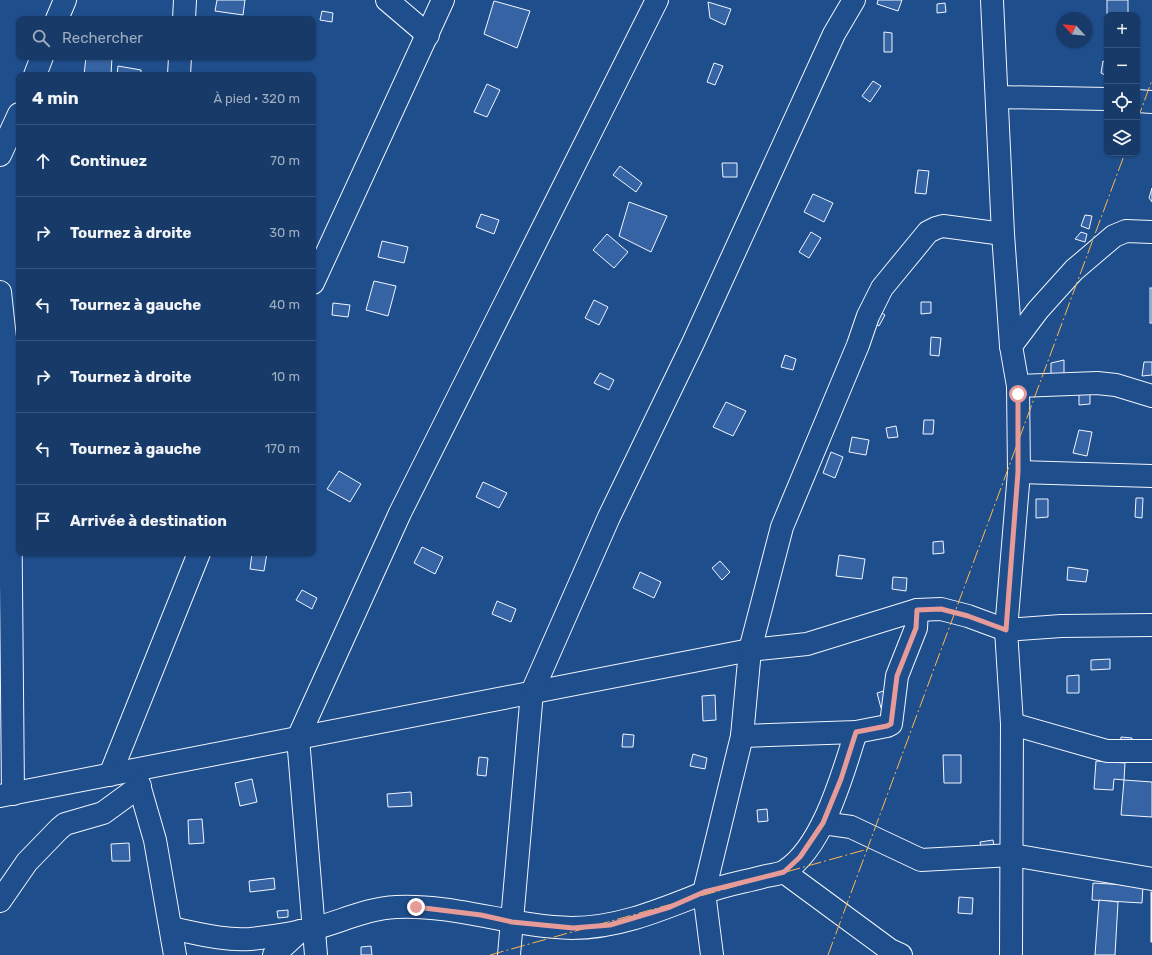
<!DOCTYPE html>
<html lang="fr">
<head>
<meta charset="utf-8">
<style>
	:root { --surface:#173a69; --page:#20416f; --text:#f1f3f6; --muted:#9eadc0; --line:#36547d }
	body { margin:0; font-family:Rubik,sans-serif; background:var(--page); color:var(--text) }
	.controls { position:absolute; right:12px; top:12px; display:grid; overflow:hidden; border-radius:8px; box-shadow:0 1px 3px #0004 }
	.controls button { width:36px; height:36px; display:grid; place-items:center; padding:0; border:0; border-bottom:1px solid var(--line); background:var(--surface); color:var(--text); font:20px sans-serif }
	.compass { position:absolute; left:1056px; top:12px; width:36px; height:36px; border-radius:50%; background:var(--surface); box-shadow:0 1px 3px #0004; rotate:296deg }
	.stop { position:absolute; width:12px; height:12px; margin:-9px; border:3px solid #e69b98; border-radius:50%; background:#fff }
	.stop.end { background:#e69b98; border-color:#fff; box-shadow:0 1px 4px #0008 }
	.list { margin:0; padding:0; list-style:none }
	h2 { display:flex; justify-content:space-between; align-items:center; height:52px; margin:0; padding:0 16px; font-size:17px }
	h2 small { font-size:13px; font-weight:400; color:var(--muted) }
	.list li { display:grid; grid-template-columns:26px 1fr auto; gap:12px; align-items:center; box-sizing:border-box; height:72px; padding:0 16px; border-top:1px solid var(--line) }
	.list b { display:block; font-size:15px; white-space:nowrap }
	.list em { font-size:13px; font-style:normal; color:var(--muted) }
	.icon { flex:none; width:22px; height:22px; fill:none; stroke:currentColor; stroke-width:2; stroke-linecap:round; stroke-linejoin:round }
	.map { position:relative; flex:none; width:1152px; height:955px; overflow:hidden }
	.search { position:absolute; background:var(--surface); box-shadow:0 1px 3px #0004; left:16px; top:16px; width:300px; height:44px; display:flex; align-items:center; gap:10px; box-sizing:border-box; padding:0 14px; border-radius:8px; color:var(--muted); font-size:15px }
	.panel { position:absolute; background:var(--surface); box-shadow:0 1px 3px #0004; left:16px; top:72px; width:300px; height:484px; border-radius:8px }
	.map>svg:first-child { display:block }
	.building { fill:#3563a3; stroke:#f2f6ff }
	.lines { fill:none; stroke-linecap:round; stroke-linejoin:round }
	.minor-casing { stroke:#f2f6ff; stroke-width:24 }
	.minor { stroke:#1f4e8c; stroke-width:22 }
	.power { stroke:#ffb74d; stroke-width:1; stroke-dasharray:14 3 2 3; stroke-linecap:butt }
	.route { stroke:#e69b98; stroke-width:5 }
</style>
</head>
<body>
<div class="map">
<svg width="1152" height="955" viewBox="0 0 1152 955">
	<rect width="100%" height="100%" fill="#1f4e8c"/>
	<g class="building">
		<polygon points="217,0 245,0 243,15 215,11"/>
		<polygon points="878,0 902,0 898,11 877,4"/>
		<polygon points="1107,0 1128,0 1128,15 1107,15 1107,21"/>
		<polygon points="494,1 530,11 517,48 484,34"/>
		<polygon points="708,2 731,9 725,25 710,18"/>
		<polygon points="945,3 946,12 937,13 937,4"/>
		<polygon points="322,11 333,13 332,22 320,20"/>
		<polygon points="884,32 892,33 892,52 884,52"/>
		<polygon points="86,57 112,57 111,75 84,75"/>
		<polygon points="1103,61 1107,63 1107,76 1101,73"/>
		<polygon points="714,63 723,66 715,85 707,82"/>
		<polygon points="118,66 141,70 141,75 117,75"/>
		<polygon points="873,81 881,86 870,102 862,96"/>
		<polygon points="487,84 500,90 487,117 474,112"/>
		<polygon points="722,163 737,163 737,177 723,177"/>
		<polygon points="620,166 642,183 636,192 613,175"/>
		<polygon points="918,170 929,171 926,194 915,193"/>
		<polygon points="1152,188 1152,202 1149,198"/>
		<polygon points="813,194 833,203 824,222 804,212"/>
		<polygon points="629,202 667,216 651,252 619,236"/>
		<polygon points="481,214 499,220 494,234 476,227"/>
		<polygon points="1085,215 1092,216 1089,229 1081,226"/>
		<polygon points="811,232 821,238 809,258 799,252"/>
		<polygon points="1081,232 1087,234 1085,242 1075,239"/>
		<polygon points="607,234 628,252 614,268 593,250"/>
		<polygon points="382,241 408,247 404,263 378,257"/>
		<polygon points="374,281 396,286 388,316 366,310"/>
		<rect x="1150" y="288" width="2" height="35"/>
		<polygon points="594,300 608,307 599,325 585,318"/>
		<polygon points="921,302 931,302 931,313 921,314"/>
		<polygon points="333,303 350,305 348,317 332,315"/>
		<polygon points="875,309 885,315 879,326 869,321"/>
		<polygon points="931,337 941,338 939,356 930,355"/>
		<polygon points="785,355 796,359 793,370 781,367"/>
		<polygon points="1064,360 1064,376 1051,375 1051,363"/>
		<polygon points="1144,362 1152,362 1152,375 1142,376"/>
		<polygon points="600,373 614,380 609,390 594,383"/>
		<polygon points="1079,387 1090,388 1090,404 1079,405"/>
		<polygon points="726,402 746,411 733,436 713,427"/>
		<polygon points="924,420 934,420 933,434 923,434"/>
		<polygon points="896,426 898,437 888,438 886,428"/>
		<polygon points="1079,430 1092,432 1087,456 1073,453"/>
		<polygon points="852,437 869,440 866,455 849,452"/>
		<polygon points="831,452 843,457 835,478 823,473"/>
		<polygon points="339,471 361,484 350,502 327,489"/>
		<polygon points="483,482 507,493 499,508 476,497"/>
		<polygon points="1136,498 1143,498 1142,518 1135,517"/>
		<polygon points="1036,499 1048,499 1048,517 1036,518"/>
		<polygon points="943,541 944,553 933,554 933,542"/>
		<polygon points="422,547 443,557 435,574 414,563"/>
		<polygon points="252,553 267,553 264,571 250,569"/>
		<polygon points="839,555 865,559 862,579 836,576"/>
		<polygon points="720,561 730,572 722,580 712,568"/>
		<polygon points="1068,567 1088,570 1086,582 1067,580"/>
		<polygon points="640,572 661,582 654,598 633,588"/>
		<polygon points="893,577 907,578 906,591 892,589"/>
		<polygon points="302,590 317,598 312,609 296,600"/>
		<polygon points="497,601 516,609 511,622 492,614"/>
		<polygon points="1110,659 1110,669 1091,670 1091,660"/>
		<polygon points="1079,675 1079,693 1067,693 1067,676"/>
		<polygon points="887,690 891,705 881,708 877,693"/>
		<polygon points="715,695 716,720 703,721 702,696"/>
		<polygon points="623,734 634,735 633,747 622,747"/>
		<polygon points="1121,737 1132,738 1131,747 1120,747"/>
		<polygon points="693,754 707,758 705,769 690,766"/>
		<polygon points="943,755 961,755 961,783 944,783"/>
		<polygon points="479,757 488,758 486,776 477,775"/>
		<polygon points="1096,761 1125,763 1124,780 1114,779 1113,790 1094,789"/>
		<polygon points="252,779 257,802 240,806 235,783"/>
		<polygon points="1124,780 1152,782 1152,817 1121,815"/>
		<polygon points="411,792 412,806 388,807 387,794"/>
		<polygon points="767,809 768,821 758,822 757,810"/>
		<polygon points="202,819 204,843 189,844 188,820"/>
		<polygon points="993,840 995,852 982,853 980,842"/>
		<polygon points="129,843 130,861 112,861 111,844"/>
		<polygon points="274,878 275,889 250,892 249,881"/>
		<polygon points="1093,883 1143,886 1142,903 1092,900"/>
		<rect x="1151" y="892" width="1" height="50"/>
		<polygon points="959,897 973,898 972,914 958,913"/>
		<polygon points="1099,900 1118,902 1115,955 1095,955"/>
		<polygon points="288,910 288,917 278,918 277,911"/>
		<polygon points="371,946 372,955 361,955 361,947"/>
	</g>
	<g class="lines">
		<g class="minor-casing">
			<g id="minor">
				<polyline points="387,0 428,35"/>
				<polyline points="992,0 1003,234 1011,346 1018,386 1019,472 1006,630 1012,724 1011,955"/>
				<polyline points="57,19 65,0"/>
				<polyline points="184,19 185,0"/>
				<polyline points="35,75 42,57"/>
				<polyline points="179,75 180,57"/>
				<polyline points="997,97 1107,99"/>
				<polyline points="1137,101 1152,102"/>
				<polyline points="0,155 19,114"/>
				<polyline points="313,283 443,0"/>
				<polyline points="0,292 9,375 13,794"/>
				<polyline points="1011,346 1038,310 1074,270 1114,236 1126,231 1152,232"/>
				<polyline points="1018,386 1097,383 1116,385 1152,396"/>
				<polyline points="1019,472 1152,476"/>
				<polyline points="1012,724 1107,751 1152,751"/>
				<polyline points="742,736 856,732 887,726 891,724 897,676 916,628 917,610"/>
				<polyline points="135,771 155,840 175,955"/>
				<polyline points="110,775 199,553"/>
				<polyline points="0,796 750,650 807,644 917,610 941,609 968,616 1006,630 1061,626 1152,625"/>
				<polyline points="823,823 851,827 921,860 1012,855 1152,879"/>
				<polyline points="784,872 890,950 901,955"/>
				<polyline points="0,901 27,862 59,829 65,824 103,813 140,786"/>
				<path d="M171,928C196,933 224,941 250,939C270,937 296,933 316,928C342,921 369,908 396,907C456,904 513,927 572,928C618,928 660,910 701,894C722,885 745,882 766,876C772,875 780,874 785,871C823,847 843,773 856,732"/>
				<polyline points="274,955 300,931"/>
				<polyline points="316,955 298,738 400,513 657,0"/>
				<polyline points="509,955 532,692 609,517 693,343 834,34 854,0"/>
				<polyline points="712,955 704,892 742,736 750,650 782,527 858,345 868,316 882,288 928,232 936,228 943,226 1003,234"/>
			</g>
		</g>
		<use href="#minor" class="minor"/>
		<g class="power">
			<polyline points="1137,121 1152,80"/>
			<polyline points="490,955 868,849"/>
			<polyline points="828,955 1125,153"/>
		</g>
	</g>
	<g class="lines">
		<polyline class="route" points="416,907 481,915 512,922 573,928 610,925 670,907 704,892 784,872 800,857 823,823 841,779 856,732 887,726 891,724 897,676 916,628 917,610 941,609 968,616 1006,630 1018,472 1018,394"/>
	</g>
</svg>
<div class="controls">
<button>+</button>
<button>−</button>
<button><svg class="icon" aria-label="locate" viewBox="0 0 24 24"><circle cx="12" cy="12" r="6"/><path d="M12 2v4M12 18v4M2 12h4M18 12h4"/></svg></button>
<button><svg class="icon" aria-label="layers" viewBox="0 0 24 24"><path d="M12 4l9 5-9 5-9-5zM3 14l9 5 9-5"/></svg></button>
</div>
<svg class="compass" viewBox="-18 -18 36 36"><path d="M0-13l5 13h-10z" fill="#e53935"/><path d="M0 13l5-13h-10z" fill="#9eadc0"/></svg>
<div class="stop" style="left:1018px;top:394px"></div>
<div class="stop end" style="left:416px;top:907px"></div>
<div class="search"><svg class="icon" aria-label="search" viewBox="0 0 24 24"><circle cx="10" cy="10" r="6"/><path d="M15 15l6 6"/></svg>Rechercher</div>
<section class="panel">
<h2>4 min<small>À pied · 320 m</small></h2>
<ul class="list">
<li><svg class="icon" aria-label="ahead" viewBox="0 0 24 24"><path d="M12 20V5M6 11l6-6 6 6"/></svg><div><b>Continuez</b></div><em>70 m</em></li>
<li><svg class="icon" aria-label="right" viewBox="0 0 24 24"><path d="M7 20v-9h11M14 6l5 5-5 5"/></svg><div><b>Tournez à droite</b></div><em>30 m</em></li>
<li><svg class="icon" aria-label="left" viewBox="0 0 24 24"><path d="M17 20v-9H6M10 6l-5 5 5 5"/></svg><div><b>Tournez à gauche</b></div><em>40 m</em></li>
<li><svg class="icon" aria-label="right" viewBox="0 0 24 24"><path d="M7 20v-9h11M14 6l5 5-5 5"/></svg><div><b>Tournez à droite</b></div><em>10 m</em></li>
<li><svg class="icon" aria-label="left" viewBox="0 0 24 24"><path d="M17 20v-9H6M10 6l-5 5 5 5"/></svg><div><b>Tournez à gauche</b></div><em>170 m</em></li>
<li><svg class="icon" aria-label="arrive" viewBox="0 0 24 24"><path d="M6 21V4h12l-3 4 3 4H6"/></svg><div><b>Arrivée à destination</b></div></li>
</ul>
</section>
</div>
</body>
</html>
